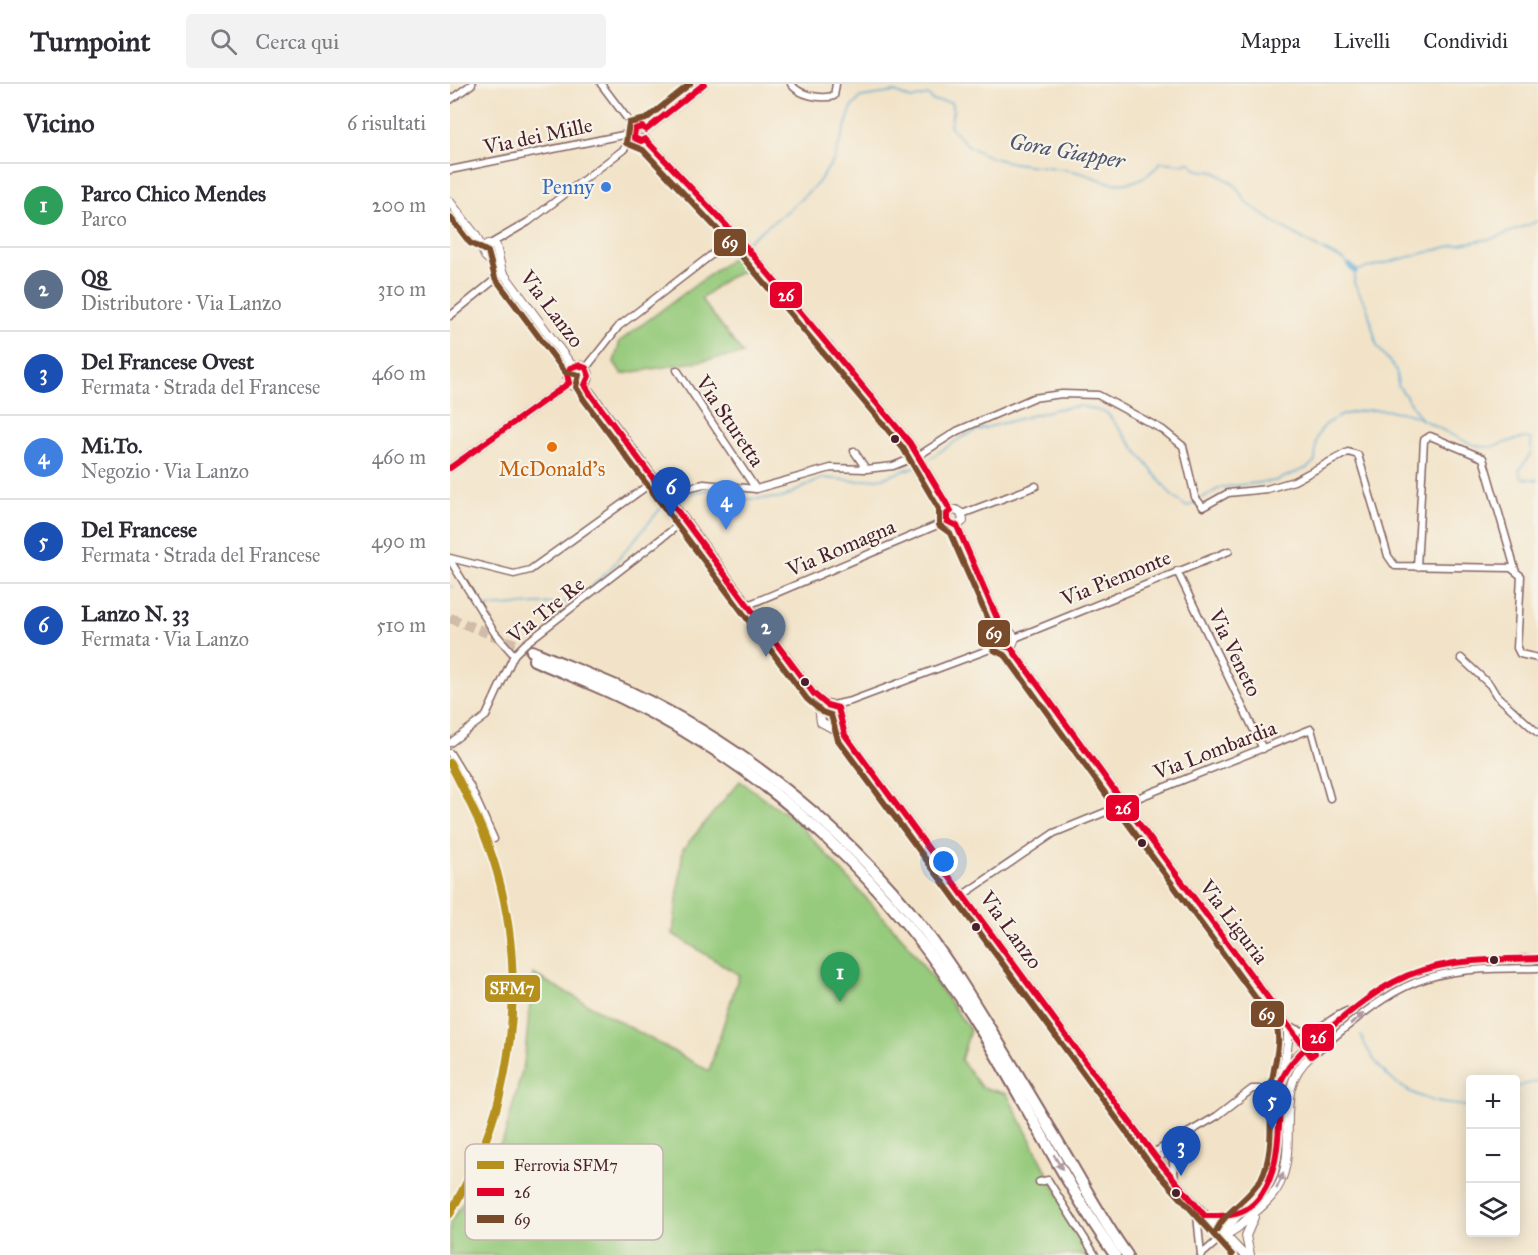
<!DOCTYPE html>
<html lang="it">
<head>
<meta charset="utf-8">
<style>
	:root { --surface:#fff; --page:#f2f2f3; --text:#2b2b33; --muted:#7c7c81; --line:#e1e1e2; --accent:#d1495b }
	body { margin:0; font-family:"IM FELL Great Primer",serif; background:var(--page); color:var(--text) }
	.controls { position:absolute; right:18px; bottom:18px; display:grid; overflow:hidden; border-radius:6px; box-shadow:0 3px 15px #0003 }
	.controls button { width:54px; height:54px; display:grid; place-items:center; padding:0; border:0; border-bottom:2px solid var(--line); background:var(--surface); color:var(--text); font:30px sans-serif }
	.you { position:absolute; left:494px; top:778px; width:21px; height:21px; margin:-15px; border:4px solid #fff; border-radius:50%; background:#1a73e8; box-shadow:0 0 0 9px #1a73e833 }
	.badge { display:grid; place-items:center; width:39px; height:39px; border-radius:50%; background:var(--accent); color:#fff; font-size:20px; font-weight:700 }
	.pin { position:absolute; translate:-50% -50px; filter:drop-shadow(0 2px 3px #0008) }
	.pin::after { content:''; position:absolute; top:32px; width:21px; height:18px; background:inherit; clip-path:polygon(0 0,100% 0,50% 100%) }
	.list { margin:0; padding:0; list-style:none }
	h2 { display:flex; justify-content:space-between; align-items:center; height:78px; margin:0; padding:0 24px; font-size:26px }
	h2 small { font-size:20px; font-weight:400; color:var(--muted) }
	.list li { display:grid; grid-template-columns:39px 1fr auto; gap:18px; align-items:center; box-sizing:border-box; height:84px; padding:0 24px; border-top:2px solid var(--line) }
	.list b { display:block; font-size:22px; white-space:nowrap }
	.list p { margin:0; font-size:20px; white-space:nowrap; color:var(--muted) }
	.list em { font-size:20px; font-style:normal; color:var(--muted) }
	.icon { flex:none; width:33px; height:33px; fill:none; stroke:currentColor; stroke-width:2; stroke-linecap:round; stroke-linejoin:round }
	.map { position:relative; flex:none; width:1088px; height:1171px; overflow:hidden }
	header { display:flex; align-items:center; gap:36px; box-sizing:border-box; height:84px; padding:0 30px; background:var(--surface); border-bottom:2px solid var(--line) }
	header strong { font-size:28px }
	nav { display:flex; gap:33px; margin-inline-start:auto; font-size:21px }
	.search { width:420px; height:54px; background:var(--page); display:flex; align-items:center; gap:15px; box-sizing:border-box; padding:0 21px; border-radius:6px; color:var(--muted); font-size:22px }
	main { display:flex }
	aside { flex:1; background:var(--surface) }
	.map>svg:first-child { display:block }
	.green { fill:#96ca7b; stroke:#707453; stroke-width:1.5 }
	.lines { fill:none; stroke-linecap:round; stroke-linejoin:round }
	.stream { stroke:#54a6cf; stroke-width:1.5 }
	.canal { stroke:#54a6cf; stroke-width:6 }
	.trunk-tunnel { stroke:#d0bca9; stroke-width:10; stroke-dasharray:10 5; stroke-linecap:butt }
	.minor-casing { stroke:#856462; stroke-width:9 }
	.tertiary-casing { stroke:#856462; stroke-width:10 }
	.trunk-casing { stroke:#856462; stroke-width:14 }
	.minor { stroke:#fff; stroke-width:6 }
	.tertiary { stroke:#fff; stroke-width:8 }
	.trunk { stroke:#fff; stroke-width:10 }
	.bus-1-casing { stroke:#f7f3e8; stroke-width:10 }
	.bus-2-casing { stroke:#f7f3e8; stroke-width:10 }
	.bus-1 { stroke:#e4002b; stroke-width:6 }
	.bus-2 { stroke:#7a4b2a; stroke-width:6 }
	.rail-1-casing { stroke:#f7f3e8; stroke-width:12 }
	.rail-1 { stroke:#b5901c; stroke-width:8 }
	.oneway { fill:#ae9aa0 }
	.shop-dot { fill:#3f7fe0; stroke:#f7f3e8; stroke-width:2 }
	.bus-dot { fill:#4a1f2b; stroke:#f7f3e8; stroke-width:2 }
	.food-dot { fill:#e8710a; stroke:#f7f3e8; stroke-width:2 }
	.labels { text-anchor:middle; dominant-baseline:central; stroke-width:4.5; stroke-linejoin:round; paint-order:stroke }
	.street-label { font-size:21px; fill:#4a1f2b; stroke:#f7f3e8 }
	.shop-label { font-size:21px; fill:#366cbe; stroke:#f7f3e8; text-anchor:end }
	.food-label { font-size:21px; fill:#c56008; stroke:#f7f3e8 }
	.water-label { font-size:22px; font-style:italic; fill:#4e556d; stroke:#f7f3e8 }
	.key { fill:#f7f3e8; stroke:#c3b3af; stroke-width:1.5 }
	.key-label { font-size:16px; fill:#4a1f2b }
	.line-badge { stroke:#f7f3e8; stroke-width:2 }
	.badge-label { font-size:16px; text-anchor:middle; font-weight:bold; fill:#fff }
</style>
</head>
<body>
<header>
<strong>Turnpoint</strong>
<div class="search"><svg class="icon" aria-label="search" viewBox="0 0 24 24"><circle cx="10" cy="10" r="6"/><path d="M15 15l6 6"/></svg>Cerca qui</div>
<nav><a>Mappa</a><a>Livelli</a><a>Condividi</a></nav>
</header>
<main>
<aside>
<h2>Vicino<small>6 risultati</small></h2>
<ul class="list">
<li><span class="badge" style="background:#2e9e5b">1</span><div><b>Parco Chico Mendes</b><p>Parco</p></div><em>200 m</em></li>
<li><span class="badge" style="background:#5c6f8a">2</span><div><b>Q8</b><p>Distributore · Via Lanzo</p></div><em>310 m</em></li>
<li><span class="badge" style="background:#1a4fb4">3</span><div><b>Del Francese Ovest</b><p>Fermata · Strada del Francese</p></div><em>460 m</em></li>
<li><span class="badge" style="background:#3f7fe0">4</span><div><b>Mi.To.</b><p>Negozio · Via Lanzo</p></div><em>460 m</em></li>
<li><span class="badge" style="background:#1a4fb4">5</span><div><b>Del Francese</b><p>Fermata · Strada del Francese</p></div><em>490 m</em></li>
<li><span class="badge" style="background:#1a4fb4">6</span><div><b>Lanzo N. 33</b><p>Fermata · Via Lanzo</p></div><em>510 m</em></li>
</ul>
</aside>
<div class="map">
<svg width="1088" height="1171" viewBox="0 0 1088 1171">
	<rect width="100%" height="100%" fill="#f7f3e8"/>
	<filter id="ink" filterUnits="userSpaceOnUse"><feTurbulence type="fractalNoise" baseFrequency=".0167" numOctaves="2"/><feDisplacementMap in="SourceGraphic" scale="12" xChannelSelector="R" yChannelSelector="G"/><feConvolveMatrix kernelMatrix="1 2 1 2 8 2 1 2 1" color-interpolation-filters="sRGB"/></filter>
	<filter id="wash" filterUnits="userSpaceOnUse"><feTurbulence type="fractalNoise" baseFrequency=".008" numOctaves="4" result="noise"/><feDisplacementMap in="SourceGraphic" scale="24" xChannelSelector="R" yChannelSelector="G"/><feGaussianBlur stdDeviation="1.35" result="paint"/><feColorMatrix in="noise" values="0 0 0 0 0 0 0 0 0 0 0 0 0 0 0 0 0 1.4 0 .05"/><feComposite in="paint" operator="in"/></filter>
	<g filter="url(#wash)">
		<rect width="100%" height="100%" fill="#f2e3c8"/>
		<g class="green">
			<path d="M293,166L313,189L309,192C286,180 268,202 251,215L293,270L172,290L164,278L170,257Z"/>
			<polygon points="290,697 346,737 456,858 520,946 511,976 531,1003 557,1010 628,1148 645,1171 0,1171 0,1139 54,1054 74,980 83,890 259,987 289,891 223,850 233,765"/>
		</g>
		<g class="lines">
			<g class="stream">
				<path d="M298,157L340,125L367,100L384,76L402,23L411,13L445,8L461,15L478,11L483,17L501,18L503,27L500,42C506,48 512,57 519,62C552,85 595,79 631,89C646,93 660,102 676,99C691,97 702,89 711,78L731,80L739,78L748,86L765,88L785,101L796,118L822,137L869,164L894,176L900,182"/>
				<polyline points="972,336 948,301 946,286 927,262 917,223 904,199 905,187 1005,161 1045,154 1088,137"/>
				<polyline points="479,375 512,353 531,345 606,325 631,322 657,329 722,412 737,423 744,419"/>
				<polyline points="226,412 256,406 290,410 297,415 332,414 373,394 407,397 433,394 467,382"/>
				<path d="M752,414L772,403L825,397L857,384L865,377C866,370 865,361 867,354C877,323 936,322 962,331C985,340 1004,355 1028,362C1046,367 1064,351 1081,355V369L1069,387L1072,394L1088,396"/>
				<polyline points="0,502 2,503"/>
				<polyline points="33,523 125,518 160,485 216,418"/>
				<path d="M911,952C926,986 947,1006 983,1017C995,1021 1008,1020 1020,1023"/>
				<polyline points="1066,1003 1088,997"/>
			</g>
			<polyline class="canal" points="900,182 905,187"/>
		</g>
	</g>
	<g filter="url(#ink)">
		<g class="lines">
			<polyline class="trunk-tunnel" points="0,534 82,567"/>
			<g class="minor-casing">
				<g id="minor">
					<polyline points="151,0 185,45"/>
					<path d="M341,0C350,12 370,15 384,12L386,0"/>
					<polyline points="0,16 22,0"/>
					<polyline points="0,86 183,49"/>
					<polyline points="42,159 78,138 173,66 184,54"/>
					<polyline points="0,232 53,189"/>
					<polyline points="136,284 169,242 286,152"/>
					<polyline points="227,286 306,405"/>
					<polyline points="404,367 416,385"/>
					<polyline points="215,409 254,400 306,405 381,384 416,385 443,382 468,372 507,347 583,314 612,310 648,311 713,346 733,362 745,413 753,423 778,409 817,405 844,397 898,368 908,371 938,472 945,482 1061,484 1071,492 1067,564 1070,570 1088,574"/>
					<polyline points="512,430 586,402"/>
					<polyline points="0,474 64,490 80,486 197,402"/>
					<polyline points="0,476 44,548 64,571"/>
					<polyline points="967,483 974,356 980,352 1033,374 1065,485"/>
					<polyline points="727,487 813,665"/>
					<polyline points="298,521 497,437"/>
					<polyline points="565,554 779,467"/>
					<polyline points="1011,574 1040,601 1046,611 1088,649"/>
					<polyline points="383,621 401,617 551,561"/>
					<polyline points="0,659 36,632 64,571 75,560 235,436"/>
					<polyline points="0,669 20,702 44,755"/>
					<polyline points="680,717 861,645 880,714"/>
					<polyline points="513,811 604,749 668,723"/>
					<path d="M840,942C865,956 875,936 897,927"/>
					<path d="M861,972C894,946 926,914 966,898C1004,883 1048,885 1088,884"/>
					<path d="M834,989C844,969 863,958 879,944C945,892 968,879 1053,876C1063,875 1081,872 1088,876"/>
					<polyline points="724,1062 722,1070 725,1096"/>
					<polyline points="703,1069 767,1032 802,1005 811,1005 829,1017"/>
					<polyline points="707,1075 723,1063"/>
					<polyline points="589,1098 598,1096 645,1171"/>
					<polyline points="746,1121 751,1171"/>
					<polyline points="751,1171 774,1151"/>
				</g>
			</g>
			<g class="tertiary-casing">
				<g id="tertiary">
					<polyline points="196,46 254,0"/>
					<polyline points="195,55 290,156 460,359 501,427"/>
					<polyline points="195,55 186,56 183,49 189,43 196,46"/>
					<polyline points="0,118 26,152 35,172 53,189 122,282"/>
					<polyline points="33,165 38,160 46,162 52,188"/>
					<circle cx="128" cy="292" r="11"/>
					<polyline points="135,301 364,610 377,621"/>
					<polyline points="0,384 119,299"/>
					<polyline points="501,427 506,426 512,430 513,437 507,442"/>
					<polyline points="501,427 497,430 497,437 507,442"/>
					<polyline points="507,442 554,550"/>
					<polyline points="554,550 561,549 565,554 561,564"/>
					<polyline points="554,550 550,556 551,561 561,564"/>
					<polyline points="561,564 670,714"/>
					<polyline points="369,623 371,638 395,651"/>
					<polyline points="370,626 380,620 388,624 395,651 707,1075 746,1121 794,1171"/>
					<polyline points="670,714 668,723 678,725"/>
					<polyline points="670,714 679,715 681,720 678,725"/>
					<path d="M678,725L861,972C823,1003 847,1053 832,1094C827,1109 815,1120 803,1130C794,1138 786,1147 774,1151"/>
					<polyline points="755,1132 774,1134 787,1131"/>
					<path d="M774,1151C782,1129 807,1120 819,1100C833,1075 827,1028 831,999C833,979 841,961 837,940"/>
					<polyline points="800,1171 796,1152 804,1133"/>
				</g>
			</g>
			<g class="trunk-casing">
				<g id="trunk">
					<path d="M82,567C115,581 149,594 182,609C311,670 429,773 507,892C546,953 583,1016 620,1078C638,1109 656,1142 677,1171"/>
					<path d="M84,576C116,590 149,602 180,618C326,689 444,804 528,941C575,1017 614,1098 665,1171"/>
				</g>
			</g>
			<use href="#minor" class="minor"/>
			<use href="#tertiary" class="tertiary"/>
			<use href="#trunk" class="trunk"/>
			<g class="bus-1-casing">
				<g id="bus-1">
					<polyline points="254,0 196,46 192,43 185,45 184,54 191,57 195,55 290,156 460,359 501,427 497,430 497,437 507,442 554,550 550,556 551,561 561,564 670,714 668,723 678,725 861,972 865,969"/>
					<path d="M0,384L119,299L117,290L120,284L128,281L136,284L139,292L135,301L141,311L364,610L377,621L388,624L395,651L707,1075L755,1132C771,1132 787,1133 800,1123C834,1096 828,1035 831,997C842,973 860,960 880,944C901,927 921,910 944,898C988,874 1039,876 1088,874"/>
				</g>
			</g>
			<g class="bus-2-casing">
				<g id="bus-2">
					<path d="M240,0L196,35L179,39L176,59L193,66L283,162L453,364L489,425V441L500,449L544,549L541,556L544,566L556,572L660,716L661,729L673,733L827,943C831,962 824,979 822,998C818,1029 826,1066 811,1095C800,1115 777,1125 766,1147"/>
					<polyline points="0,133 20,159 38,168 45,194 115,288 129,291 126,303 134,316 357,615 372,628 381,631 388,656 700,1080 782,1171"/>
				</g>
			</g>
			<use href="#bus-1" class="bus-1"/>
			<use href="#bus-2" class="bus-2"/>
			<g class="rail-1-casing">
				<path id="rail-1" d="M0,679C18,714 36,749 47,788C73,880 67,989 27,1077C19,1095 9,1113 0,1130"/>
			</g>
			<use href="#rail-1" class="rail-1"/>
		</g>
		<defs><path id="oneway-solid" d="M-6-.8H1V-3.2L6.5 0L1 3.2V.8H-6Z" transform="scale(1.5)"/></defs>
		<g class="oneway">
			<use href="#oneway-solid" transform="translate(907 935) rotate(-39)"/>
			<use href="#oneway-solid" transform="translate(608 1078) rotate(60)"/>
			<use href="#oneway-solid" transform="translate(830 1097) rotate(-66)"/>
		</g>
	</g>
	<circle class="shop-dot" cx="156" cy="103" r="6"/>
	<g class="bus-dot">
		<circle cx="445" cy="355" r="5"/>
		<circle cx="355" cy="598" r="5"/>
		<circle cx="692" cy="759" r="5"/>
		<circle cx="526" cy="843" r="5"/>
		<circle cx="1044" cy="876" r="5"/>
		<circle cx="726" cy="1109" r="5"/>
	</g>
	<circle class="food-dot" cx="102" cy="363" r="6"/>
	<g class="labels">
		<g class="street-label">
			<text transform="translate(88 52) rotate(-12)">Via dei Mille</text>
			<text transform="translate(102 225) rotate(53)">Via Lanzo</text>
			<text transform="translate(280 337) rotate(56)">Via Sturetta</text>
			<text transform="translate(391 464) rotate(-23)">Via Romagna</text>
			<text transform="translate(666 494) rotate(-22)">Via Piemonte</text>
			<text transform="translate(96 526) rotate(-39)">Via Tre Re</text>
			<text transform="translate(785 569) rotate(64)">Via Veneto</text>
			<text transform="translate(765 666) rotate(-21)">Via Lombardia</text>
			<text transform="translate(784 838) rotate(53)">Via Liguria</text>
			<text transform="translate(561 846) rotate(54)">Via Lanzo</text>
		</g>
		<g class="shop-label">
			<text x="144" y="103">Penny</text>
		</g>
		<g class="food-label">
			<text x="102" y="385">McDonald's</text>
		</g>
		<g class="water-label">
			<text transform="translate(617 67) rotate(10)">Gora Giapper</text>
		</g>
	</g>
	<rect x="15" y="1060" width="198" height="96" rx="9" class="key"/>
	<rect x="27" y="1077" width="27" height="8" fill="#b5901c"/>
	<rect x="27" y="1104" width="27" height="8" fill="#e4002b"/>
	<rect x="27" y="1131" width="27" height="8" fill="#7a4b2a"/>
	<g class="key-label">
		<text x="64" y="1087">Ferrovia SFM7</text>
		<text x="64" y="1114">26</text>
		<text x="64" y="1141">69</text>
	</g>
	<g class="line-badge">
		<rect x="263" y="144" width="34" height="29" rx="6" fill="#7a4b2a"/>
		<rect x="319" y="197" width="34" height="28" rx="6" fill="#e4002b"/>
		<rect x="527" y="535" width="34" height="29" rx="6" fill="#7a4b2a"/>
		<rect x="655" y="710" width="35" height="28" rx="6" fill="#e4002b"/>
		<rect x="34" y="890" width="57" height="29" rx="6" fill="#b5901c"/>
		<rect x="800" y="916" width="35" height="28" rx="6" fill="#7a4b2a"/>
		<rect x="851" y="939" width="34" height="29" rx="6" fill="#e4002b"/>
	</g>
	<g class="badge-label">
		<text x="280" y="164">69</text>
		<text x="336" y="217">26</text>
		<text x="544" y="555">69</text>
		<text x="673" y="730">26</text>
		<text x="62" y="910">SFM7</text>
		<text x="817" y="936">69</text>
		<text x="868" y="959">26</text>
	</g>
</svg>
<div class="controls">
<button>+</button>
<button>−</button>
<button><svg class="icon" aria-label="layers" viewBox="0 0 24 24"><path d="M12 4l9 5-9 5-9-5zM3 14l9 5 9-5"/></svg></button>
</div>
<div class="you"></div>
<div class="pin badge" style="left:390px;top:918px;background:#2e9e5b">1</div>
<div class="pin badge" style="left:316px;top:573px;background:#5c6f8a">2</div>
<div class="pin badge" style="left:731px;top:1092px;background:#1a4fb4">3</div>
<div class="pin badge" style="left:276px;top:446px;background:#3f7fe0">4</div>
<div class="pin badge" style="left:822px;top:1046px;background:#1a4fb4">5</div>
<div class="pin badge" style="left:221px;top:433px;background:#1a4fb4">6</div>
</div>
</main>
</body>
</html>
